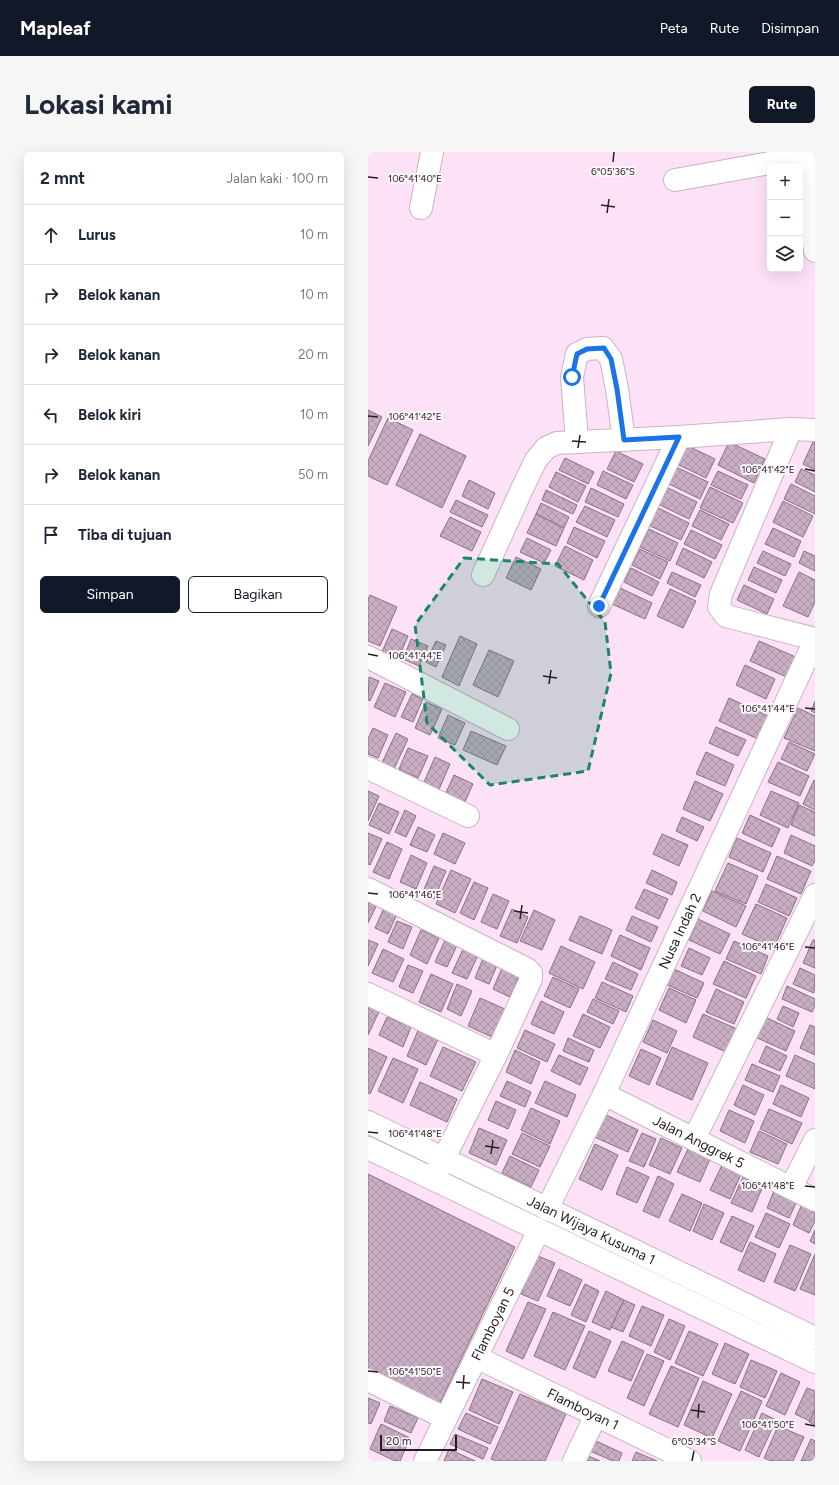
<!DOCTYPE html>
<html lang="id">
<head>
<meta charset="utf-8">
<style>
	:root { --surface:#fff; --page:#f6f6f7; --text:#1f2937; --muted:#747a83; --line:#e0e1e3; --accent:#111827 }
	body { margin:0; font-family:Figtree,sans-serif; background:var(--page); color:var(--text) }
	.controls { position:absolute; right:12px; top:12px; display:grid; overflow:hidden; border-radius:6px; box-shadow:0 4px 16px #0002 }
	.controls button { width:36px; height:36px; display:grid; place-items:center; padding:0; border:0; border-bottom:1px solid var(--line); background:var(--surface); color:var(--text); font:20px sans-serif }
	.scale { position:absolute; left:12px; bottom:10px; width:77px; box-sizing:border-box; padding-left:4px; border:2px solid #271d25; border-top:0; font-size:11px; line-height:14px; white-space:nowrap; color:#271d25; -webkit-text-stroke:3px #fcf7fb; paint-order:stroke }
	.stop { position:absolute; width:12px; height:12px; margin:-9px; border:3px solid #1a73e8; border-radius:50%; background:#fff }
	.stop.end { background:#1a73e8; border-color:#fff; box-shadow:0 1px 4px #0008 }
	.list { margin:0; padding:0; list-style:none }
	h2 { display:flex; justify-content:space-between; align-items:center; height:52px; margin:0; padding:0 16px; font-size:17px }
	h2 small { font-size:13px; font-weight:400; color:var(--muted) }
	.list li { display:grid; grid-template-columns:26px 1fr auto; gap:12px; align-items:center; box-sizing:border-box; height:60px; padding:0 16px; border-top:1px solid var(--line) }
	.list b { display:block; font-size:15px; white-space:nowrap }
	.list em { font-size:13px; font-style:normal; color:var(--muted) }
	.actions { display:flex; gap:8px; padding:12px 16px }
	.actions a { flex:1; padding:9px 0; border:1px solid var(--accent); border-radius:6px; text-align:center; font-size:14px; color:var(--accent) }
	.actions .main { background:var(--accent); color:#fff }
	.icon { flex:none; width:22px; height:22px; fill:none; stroke:currentColor; stroke-width:2; stroke-linecap:round; stroke-linejoin:round }
	.map { position:relative; flex:none; width:447px; height:1309px; overflow:hidden; border-radius:6px }
	header { display:flex; align-items:center; gap:24px; box-sizing:border-box; height:56px; padding:0 20px; background:var(--accent); color:#fff }
	header strong { font-size:19px }
	nav { display:flex; gap:22px; margin-inline-start:auto; font-size:14px }
	.intro { display:flex; align-items:center; justify-content:space-between; box-sizing:border-box; height:96px; padding:0 24px }
	h1 { margin:0; font-size:28px }
	.button { padding:10px 18px; border-radius:6px; background:var(--accent); color:#fff; font-size:14px; font-weight:700 }
	main { display:flex; gap:24px; padding:0 24px }
	aside { flex:1; background:var(--surface); border-radius:6px; box-shadow:0 4px 16px #0002 }
	.map>svg:first-child { display:block }
	.building { fill:url(#building-cross-hatch); stroke:#887083 }
	.lines { fill:none; stroke-linecap:round; stroke-linejoin:round }
	.minor-casing { stroke:#cbb2c6; stroke-width:24 }
	.minor { stroke:#fff; stroke-width:22 }
	.route { stroke:#1a73e8; stroke-width:5 }
	.marked { fill:#1a8867; fill-opacity:0.2; stroke:#1a8867; stroke-width:3; stroke-dasharray:8 5; stroke-linejoin:round }
	.ticks { fill:none; stroke:#271d25; stroke-width:1.5 }
	.labels { text-anchor:middle; dominant-baseline:central; stroke-width:4; stroke-linejoin:round; paint-order:stroke }
	.street-label { font-size:14px; fill:#271d25; stroke:#fcf7fb }
	.ticks-label { font-size:10px; text-anchor:middle; fill:#271d25; stroke:#fcf7fb; stroke-width:4; stroke-linejoin:round; paint-order:stroke }
</style>
</head>
<body>
<header>
<strong>Mapleaf</strong>
<nav><a>Peta</a><a>Rute</a><a>Disimpan</a></nav>
</header>
<div class="intro"><h1>Lokasi kami</h1><a class="button">Rute</a></div>
<main>
<aside>
<h2>2 mnt<small>Jalan kaki · 100 m</small></h2>
<ul class="list">
<li><svg class="icon" aria-label="ahead" viewBox="0 0 24 24"><path d="M12 20V5M6 11l6-6 6 6"/></svg><div><b>Lurus</b></div><em>10 m</em></li>
<li><svg class="icon" aria-label="right" viewBox="0 0 24 24"><path d="M7 20v-9h11M14 6l5 5-5 5"/></svg><div><b>Belok kanan</b></div><em>10 m</em></li>
<li><svg class="icon" aria-label="right" viewBox="0 0 24 24"><path d="M7 20v-9h11M14 6l5 5-5 5"/></svg><div><b>Belok kanan</b></div><em>20 m</em></li>
<li><svg class="icon" aria-label="left" viewBox="0 0 24 24"><path d="M17 20v-9H6M10 6l-5 5 5 5"/></svg><div><b>Belok kiri</b></div><em>10 m</em></li>
<li><svg class="icon" aria-label="right" viewBox="0 0 24 24"><path d="M7 20v-9h11M14 6l5 5-5 5"/></svg><div><b>Belok kanan</b></div><em>50 m</em></li>
<li><svg class="icon" aria-label="arrive" viewBox="0 0 24 24"><path d="M6 21V4h12l-3 4 3 4H6"/></svg><div><b>Tiba di tujuan</b></div></li>
</ul>
<div class="actions"><a class="main">Simpan</a><a>Bagikan</a></div>
</aside>
<div class="map">
<svg width="447" height="1309" viewBox="0 0 447 1309">
	<defs>
		<pattern id="building-cross-hatch" width="8" height="8" patternUnits="userSpaceOnUse"><rect width="8" height="8" fill="#c8aec2"/><path d="M0 0l8 8M0 8l8-8" fill="none" stroke="#ac95a7"/></pattern>
	</defs>
	<rect width="100%" height="100%" fill="#fde2f7"/>
	<g class="building">
		<polygon points="0,258 14,265 0,294"/>
		<polygon points="20,266 45,278 19,333 0,324 0,309"/>
		<polygon points="52,282 98,304 74,356 28,333"/>
		<polygon points="361,290 397,307 386,331 350,313"/>
		<polygon points="445,290 447,291 447,318 435,312"/>
		<polygon points="318,293 347,307 338,326 309,312"/>
		<polygon points="248,299 275,312 266,330 239,317"/>
		<polygon points="197,306 226,320 220,332 191,318"/>
		<polygon points="308,315 340,330 332,347 301,332"/>
		<polygon points="433,317 447,323 447,340 427,330"/>
		<polygon points="235,319 265,333 258,347 229,333"/>
		<polygon points="350,319 380,333 373,347 343,333"/>
		<polygon points="188,320 218,334 210,350 181,335"/>
		<polygon points="101,328 127,341 120,357 94,344"/>
		<polygon points="423,332 447,344 447,362 416,347"/>
		<polygon points="298,335 329,350 321,367 290,352"/>
		<polygon points="342,335 375,351 365,371 332,356"/>
		<polygon points="223,336 256,352 250,365 217,350"/>
		<polygon points="178,338 209,353 205,362 174,348"/>
		<polygon points="88,348 120,363 114,375 82,360"/>
		<polygon points="415,349 445,364 435,385 405,370"/>
		<polygon points="173,351 201,365 196,376 168,362"/>
		<polygon points="217,354 247,368 239,385 208,370"/>
		<polygon points="288,355 321,371 313,388 280,373"/>
		<polygon points="332,358 361,372 353,388 324,374"/>
		<polygon points="168,362 196,376 188,394 159,381"/>
		<polygon points="82,365 113,380 104,399 72,384"/>
		<polygon points="206,375 237,389 229,406 199,391"/>
		<polygon points="405,376 433,389 426,405 397,392"/>
		<polygon points="281,377 310,391 302,409 272,395"/>
		<polygon points="323,378 354,393 347,407 316,392"/>
		<polygon points="159,386 183,398 176,411 152,400"/>
		<polygon points="197,394 225,408 216,428 187,414"/>
		<polygon points="315,396 344,410 336,426 308,412"/>
		<polygon points="272,397 300,410 292,427 264,413"/>
		<polygon points="395,399 423,412 417,424 389,411"/>
		<polygon points="436,399 447,404 447,419 431,411"/>
		<polygon points="148,405 173,417 163,438 138,426"/>
		<polygon points="386,415 414,428 408,441 380,428"/>
		<polygon points="263,416 291,430 284,444 256,430"/>
		<polygon points="304,420 333,433 327,445 299,431"/>
		<polygon points="431,420 447,428 447,450 440,465 415,454"/>
		<polygon points="376,433 406,447 399,462 369,448"/>
		<polygon points="252,436 284,451 277,467 244,452"/>
		<polygon points="302,437 328,449 315,476 289,464"/>
		<polygon points="2,443 29,455 12,494 0,489 0,447"/>
		<polygon points="24,477 40,484 29,510 13,502"/>
		<polygon points="92,484 109,492 91,534 74,525"/>
		<polygon points="43,487 60,494 51,514 35,507"/>
		<polygon points="68,489 78,493 68,515 58,510"/>
		<polygon points="391,489 430,506 421,526 382,509"/>
		<polygon points="121,498 146,509 130,545 105,533"/>
		<polygon points="377,513 407,527 398,547 368,533"/>
		<polygon points="1,525 11,529 2,549 0,548"/>
		<polygon points="17,531 38,540 27,565 6,555"/>
		<polygon points="44,542 55,547 45,570 33,565"/>
		<polygon points="361,546 400,564 390,587 351,569"/>
		<polygon points="447,549 447,561 443,559"/>
		<polygon points="58,550 74,557 62,583 47,576"/>
		<polygon points="430,556 447,564 447,599 416,586"/>
		<polygon points="80,563 97,571 87,593 70,586"/>
		<polygon points="348,575 378,588 370,604 341,591"/>
		<polygon points="5,576 20,583 10,606 0,602 0,587"/>
		<polygon points="103,579 138,594 129,613 95,598"/>
		<polygon points="28,581 40,587 25,619 13,613"/>
		<polygon points="421,590 447,602 439,619 413,607"/>
		<polygon points="40,596 60,604 50,626 31,617"/>
		<polygon points="338,600 366,613 357,634 328,622"/>
		<polygon points="67,605 82,612 68,644 53,637"/>
		<polygon points="410,610 441,624 432,644 400,630"/>
		<polygon points="86,623 105,632 95,654 76,645"/>
		<polygon points="446,628 447,629 447,658 435,652"/>
		<polygon points="327,629 355,642 342,669 315,657"/>
		<polygon points="0,639 11,644 0,669"/>
		<polygon points="403,639 431,651 420,676 392,663"/>
		<polygon points="11,651 31,660 21,682 1,673"/>
		<polygon points="431,653 447,660 447,684 423,673"/>
		<polygon points="37,658 48,664 38,685 27,680"/>
		<polygon points="382,663 412,677 404,695 374,681"/>
		<polygon points="314,665 336,675 329,689 308,679"/>
		<polygon points="50,675 67,683 59,700 42,693"/>
		<polygon points="0,681 14,687 2,713 0,712"/>
		<polygon points="75,681 97,691 87,712 66,702"/>
		<polygon points="294,682 320,693 311,714 285,702"/>
		<polygon points="423,683 447,694 447,708 444,714 416,701"/>
		<polygon points="369,686 403,701 395,720 361,705"/>
		<polygon points="19,690 34,697 21,727 5,720"/>
		<polygon points="43,703 59,711 48,737 32,730"/>
		<polygon points="409,704 443,719 433,742 399,727"/>
		<polygon points="360,711 390,724 378,752 347,739"/>
		<polygon points="66,714 78,719 66,747 54,742"/>
		<polygon points="83,718 103,727 87,761 68,752"/>
		<polygon points="284,718 309,730 304,743 278,731"/>
		<polygon points="106,730 120,736 106,768 92,761"/>
		<polygon points="398,732 429,746 421,764 390,750"/>
		<polygon points="276,737 300,747 291,767 267,756"/>
		<polygon points="344,739 378,754 368,775 335,759"/>
		<polygon points="125,742 141,749 129,777 113,770"/>
		<polygon points="0,743 11,748 0,771"/>
		<polygon points="388,752 419,766 406,796 374,782"/>
		<polygon points="16,756 29,762 20,782 7,776"/>
		<polygon points="144,757 160,765 149,791 132,784"/>
		<polygon points="166,758 187,768 174,798 152,789"/>
		<polygon points="212,764 244,778 234,802 201,788"/>
		<polygon points="264,764 290,775 283,790 258,778"/>
		<polygon points="330,767 362,782 352,802 321,788"/>
		<polygon points="29,769 44,775 35,797 20,790"/>
		<polygon points="53,778 71,786 59,812 42,803"/>
		<polygon points="252,783 282,796 273,818 243,804"/>
		<polygon points="78,786 90,791 79,815 67,810"/>
		<polygon points="0,788 10,792 0,814"/>
		<polygon points="445,788 447,788 447,816 435,811"/>
		<polygon points="366,789 400,804 393,822 358,807"/>
		<polygon points="193,794 227,810 215,837 181,821"/>
		<polygon points="321,796 342,806 334,823 313,814"/>
		<polygon points="15,797 36,807 25,830 4,821"/>
		<polygon points="95,797 110,803 99,827 84,821"/>
		<polygon points="116,804 130,811 121,832 107,826"/>
		<polygon points="356,809 388,824 378,846 345,832"/>
		<polygon points="245,810 270,822 263,838 237,827"/>
		<polygon points="40,813 55,819 45,841 31,835"/>
		<polygon points="134,816 151,824 142,845 125,837"/>
		<polygon points="432,816 447,823 446,841 425,832"/>
		<polygon points="306,817 336,831 329,846 299,833"/>
		<polygon points="63,822 85,832 73,860 51,850"/>
		<polygon points="185,825 211,837 202,856 176,844"/>
		<polygon points="234,830 265,844 258,860 227,846"/>
		<polygon points="89,832 104,839 93,864 79,857"/>
		<polygon points="419,834 447,847 447,853 444,860 414,847"/>
		<polygon points="301,836 328,848 318,871 291,858"/>
		<polygon points="348,837 376,850 366,872 338,860"/>
		<polygon points="0,844 15,851 0,883"/>
		<polygon points="112,846 137,857 124,885 100,874"/>
		<polygon points="225,847 251,859 245,872 219,860"/>
		<polygon points="173,849 196,860 186,882 163,872"/>
		<polygon points="415,854 431,861 425,875 409,867"/>
		<polygon points="215,862 242,875 232,896 205,884"/>
		<polygon points="335,862 369,877 358,900 325,885"/>
		<polygon points="19,865 43,875 35,895 11,883"/>
		<polygon points="397,865 427,879 418,899 387,885"/>
		<polygon points="285,868 309,879 299,901 275,890"/>
		<polygon points="442,873 447,875 447,903 432,896"/>
		<polygon points="52,874 72,883 58,913 39,904"/>
		<polygon points="157,878 187,892 179,910 149,896"/>
		<polygon points="200,886 226,898 221,910 195,899"/>
		<polygon points="398,894 419,904 412,919 391,910"/>
		<polygon points="75,895 108,910 94,939 62,924"/>
		<polygon points="304,895 340,911 324,948 288,932"/>
		<polygon points="0,896 19,905 2,942 0,941"/>
		<polygon points="273,897 293,906 281,933 261,924"/>
		<polygon points="147,898 172,910 163,932 138,920"/>
		<polygon points="191,903 220,916 212,933 183,919"/>
		<polygon points="427,903 447,912 447,937 418,924"/>
		<polygon points="25,906 50,917 35,951 10,939"/>
		<polygon points="384,912 412,924 405,940 377,928"/>
		<polygon points="139,929 163,940 157,955 132,944"/>
		<polygon points="177,929 208,943 199,965 167,951"/>
		<polygon points="52,930 89,947 79,970 42,953"/>
		<polygon points="375,933 396,943 387,963 366,953"/>
		<polygon points="413,933 441,946 433,965 405,952"/>
		<polygon points="128,949 148,958 140,977 120,968"/>
		<polygon points="163,956 192,969 182,992 153,978"/>
		<polygon points="401,957 434,971 424,992 392,977"/>
		<polygon points="361,958 386,969 377,991 352,979"/>
		<polygon points="234,961 270,978 260,1000 224,984"/>
		<polygon points="111,976 139,988 128,1013 101,1001"/>
		<polygon points="391,979 419,992 410,1012 382,1000"/>
		<polygon points="154,981 182,994 172,1015 144,1002"/>
		<polygon points="274,981 288,987 276,1015 261,1009"/>
		<polygon points="293,986 314,996 302,1022 281,1013"/>
		<polygon points="227,992 250,1003 234,1038 211,1027"/>
		<polygon points="320,997 342,1007 332,1030 309,1020"/>
		<polygon points="142,1004 171,1018 163,1035 134,1021"/>
		<polygon points="354,1013 373,1022 362,1047 342,1038"/>
		<polygon points="259,1015 281,1025 269,1051 248,1042"/>
		<polygon points="0,1022 147,1095 70,1255 0,1221"/>
		<polygon points="290,1024 306,1032 291,1066 275,1059"/>
		<polygon points="375,1025 395,1034 384,1060 363,1051"/>
		<polygon points="406,1039 429,1049 421,1066 399,1056"/>
		<polygon points="314,1042 334,1051 322,1079 301,1069"/>
		<polygon points="336,1052 356,1061 344,1088 325,1079"/>
		<polygon points="434,1052 447,1058 447,1069 441,1081 425,1073"/>
		<polygon points="398,1061 422,1072 411,1096 387,1085"/>
		<polygon points="364,1064 386,1074 374,1100 352,1090"/>
		<polygon points="447,1078 447,1092 442,1089"/>
		<polygon points="382,1090 408,1102 396,1130 370,1118"/>
		<polygon points="422,1093 443,1102 427,1139 406,1130"/>
		<polygon points="447,1102 447,1143 432,1137"/>
		<polygon points="170,1104 187,1111 170,1149 153,1142"/>
		<polygon points="191,1117 214,1128 202,1154 179,1144"/>
		<polygon points="217,1132 231,1139 218,1170 203,1163"/>
		<polygon points="238,1139 256,1148 242,1178 224,1170"/>
		<polygon points="256,1148 267,1153 255,1180 243,1175"/>
		<polygon points="160,1150 178,1157 155,1207 138,1199"/>
		<polygon points="274,1154 296,1163 283,1194 261,1184"/>
		<polygon points="185,1160 217,1174 197,1218 166,1204"/>
		<polygon points="301,1167 317,1174 302,1208 286,1200"/>
		<polygon points="221,1179 243,1189 227,1226 205,1216"/>
		<polygon points="321,1179 350,1192 335,1224 307,1211"/>
		<polygon points="254,1189 276,1199 263,1229 240,1219"/>
		<polygon points="357,1191 381,1202 367,1232 344,1222"/>
		<polygon points="279,1202 296,1209 276,1254 259,1246"/>
		<polygon points="383,1208 409,1219 397,1246 372,1235"/>
		<polygon points="303,1214 331,1226 310,1275 281,1262"/>
		<polygon points="413,1221 432,1230 417,1263 398,1254"/>
		<polygon points="114,1227 145,1240 131,1272 101,1258"/>
		<polygon points="335,1229 364,1242 344,1286 316,1273"/>
		<polygon points="439,1236 447,1239 447,1258 442,1269 427,1262"/>
		<polygon points="373,1239 394,1249 372,1299 350,1289"/>
		<polygon points="152,1242 198,1262 177,1309 128,1309 123,1307"/>
		<polygon points="0,1246 12,1251 3,1272 0,1271"/>
		<polygon points="22,1254 50,1266 43,1281 16,1269"/>
		<polygon points="447,1258 447,1273 441,1270"/>
		<polygon points="98,1261 130,1275 122,1292 90,1277"/>
		<polygon points="394,1261 408,1268 391,1305 377,1298"/>
		<polygon points="13,1272 42,1286 32,1309 27,1309 2,1297"/>
		<polygon points="410,1274 436,1285 425,1309 403,1309 396,1306"/>
		<polygon points="87,1282 120,1296 115,1307 82,1292"/>
		<polygon points="443,1287 447,1289 447,1309 433,1309"/>
		<polygon points="226,1288 254,1301 251,1309 245,1309 222,1299"/>
		<polygon points="81,1297 107,1309 76,1309"/>
		<polygon points="268,1300 289,1309 264,1309"/>
		<polygon points="218,1303 232,1309 215,1309"/>
	</g>
	<g class="lines">
		<g class="minor-casing">
			<g id="minor">
				<polyline points="441,0 440,51 447,99"/>
				<polyline points="307,28 441,4 447,5"/>
				<polyline points="53,56 64,0"/>
				<polyline points="423,277 353,442 351,455 358,464 447,487"/>
				<polyline points="209,289 204,225 209,202 219,197 235,196 243,207 249,237 256,288"/>
				<polyline points="115,423 153,339 168,308 178,296 189,291 311,285 423,277 447,278"/>
				<polyline points="231,454 311,285"/>
				<polyline points="0,505 140,577"/>
				<polyline points="0,616 100,664"/>
				<polyline points="0,737 159,817 163,821 163,827 128,903 69,1020"/>
				<polyline points="0,842 128,903"/>
				<path id="s1" d="M236,942L447,1048"/>
				<path id="s2" d="M0,970L447,1186"/>
				<polyline points="326,987 447,743"/>
				<polyline points="0,996 447,1210"/>
				<polyline points="423,1036 447,988"/>
				<path id="s3" d="M179,1057L236,942L441,501"/>
				<path id="s4" d="M108,1205L322,1309"/>
				<polyline points="0,1228 77,1266"/>
				<path id="s5" d="M57,1309L171,1078"/>
				<polyline points="206,1309 228,1263"/>
			</g>
		</g>
		<use href="#minor" class="minor"/>
	</g>
	<g class="lines">
		<polyline class="route" points="204,225 209,202 219,197 236,196 243,207 249,237 256,288 311,285 231,454"/>
	</g>
	<path class="marked" d="M96,406L190,412L237,470L243,521L220,619L122,633L59,571L47,473Z"/>
	<path class="ticks" d="M245,10L246,0M0,25L10,26M233,53L247,55M239,61L241,47M0,264L10,265M204,289L218,290M210,296L212,283M437,317L447,319M0,502L10,504M175,524L189,526M181,532L183,518M437,556L447,557M0,741L10,742M146,759L160,761M152,767L154,753M437,795L447,796M0,980L10,981M117,994L131,996M123,1002L125,988M437,1034L447,1035M0,1219L10,1220M88,1230L102,1231M95,1237L96,1223M323,1258L337,1260M330,1266L331,1252M437,1272L447,1274M324,1309L326,1299"/>
	<g class="labels">
		<g class="street-label">
			<text stroke="none"><textPath href="#s3" startOffset="308">Nusa Indah 2</textPath></text>
			<text stroke="none"><textPath href="#s1" startOffset="106">Jalan Anggrek 5</textPath></text>
			<text stroke="none"><textPath href="#s2" startOffset="248">Jalan Wijaya Kusuma 1</textPath></text>
			<text stroke="none"><textPath href="#s5" startOffset="153">Flamboyan 5</textPath></text>
			<text stroke="none"><textPath href="#s4" startOffset="119">Flamboyan 1</textPath></text>
		</g>
	</g>
	<g class="ticks-label">
		<text x="245" y="23">6°05'36"S</text>
		<text x="47" y="30">106°41'40"E</text>
		<text x="47" y="268">106°41'42"E</text>
		<text x="400" y="321">106°41'42"E</text>
		<text x="47" y="507">106°41'44"E</text>
		<text x="400" y="560">106°41'44"E</text>
		<text x="47" y="746">106°41'46"E</text>
		<text x="400" y="798">106°41'46"E</text>
		<text x="47" y="985">106°41'48"E</text>
		<text x="400" y="1037">106°41'48"E</text>
		<text x="47" y="1223">106°41'50"E</text>
		<text x="400" y="1276">106°41'50"E</text>
		<text x="326" y="1293">6°05'34"S</text>
	</g>
</svg>
<div class="controls">
<button>+</button>
<button>−</button>
<button><svg class="icon" aria-label="layers" viewBox="0 0 24 24"><path d="M12 4l9 5-9 5-9-5zM3 14l9 5 9-5"/></svg></button>
</div>
<div class="scale">20 m</div>
<div class="stop" style="left:204px;top:225px"></div>
<div class="stop end" style="left:231px;top:454px"></div>
</div>
</main>
</body>
</html>
